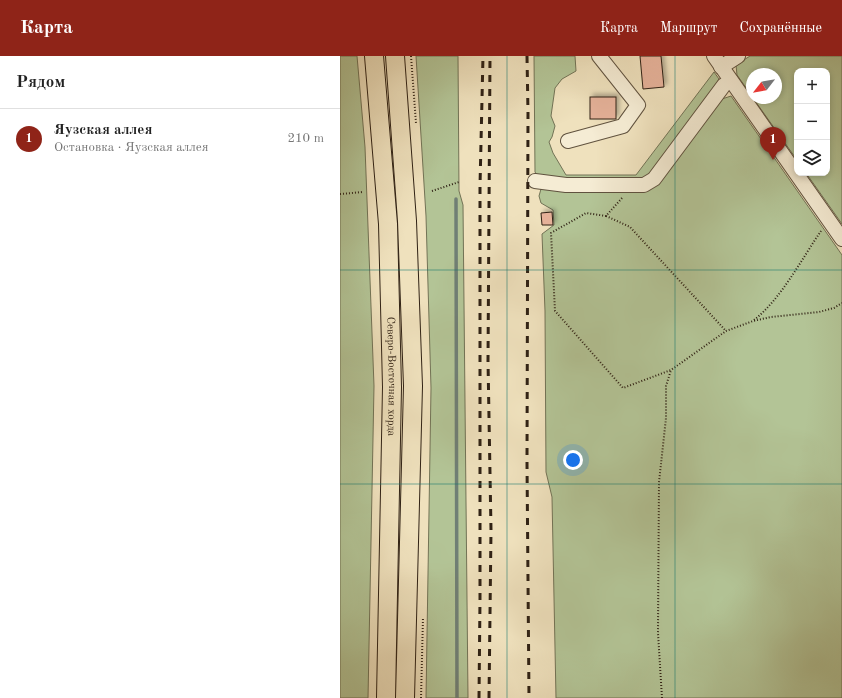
<!DOCTYPE html>
<html lang="ru">
<head>
<meta charset="utf-8">
<style>
	:root { --surface:#fff; --page:#f6f6f6; --text:#222; --muted:#767676; --line:#e0e0e0; --accent:#8f2418 }
	body { margin:0; font-family:"Old Standard TT",serif; background:var(--page); color:var(--text) }
	.controls { position:absolute; right:12px; top:12px; display:grid; overflow:hidden; border-radius:8px; box-shadow:0 2px 6px #0003 }
	.controls button { width:36px; height:36px; display:grid; place-items:center; padding:0; border:0; border-bottom:1px solid var(--line); background:var(--surface); color:var(--text); font:20px sans-serif }
	.compass { position:absolute; left:406px; top:12px; width:36px; height:36px; border-radius:50%; background:var(--surface); box-shadow:0 2px 6px #0003; rotate:239deg }
	.you { position:absolute; left:233px; top:404px; width:14px; height:14px; margin:-10px; border:3px solid #fff; border-radius:50%; background:#1a73e8; box-shadow:0 0 0 6px #1a73e833 }
	.badge { display:grid; place-items:center; width:26px; height:26px; border-radius:50%; background:var(--accent); color:#fff; font-size:13px; font-weight:700 }
	.pin { position:absolute; translate:-50% -33px; filter:drop-shadow(0 1px 2px #0008) }
	.pin::after { content:''; position:absolute; top:21px; width:14px; height:12px; background:inherit; clip-path:polygon(0 0,100% 0,50% 100%) }
	.list { margin:0; padding:0; list-style:none }
	h2 { display:flex; justify-content:space-between; align-items:center; height:52px; margin:0; padding:0 16px; font-size:17px }
	h2 small { font-size:13px; font-weight:400; color:var(--muted) }
	.list li { display:grid; grid-template-columns:26px 1fr auto; gap:12px; align-items:center; box-sizing:border-box; height:60px; padding:0 16px; border-top:1px solid var(--line) }
	.list b { display:block; font-size:15px; white-space:nowrap }
	.list p { margin:0; font-size:13px; white-space:nowrap; color:var(--muted) }
	.list em { font-size:13px; font-style:normal; color:var(--muted) }
	.icon { flex:none; width:22px; height:22px; fill:none; stroke:currentColor; stroke-width:2; stroke-linecap:round; stroke-linejoin:round }
	.map { position:relative; flex:none; width:502px; height:642px; overflow:hidden }
	header { display:flex; align-items:center; gap:24px; box-sizing:border-box; height:56px; padding:0 20px; background:var(--accent); color:#fff }
	header strong { font-size:19px }
	nav { display:flex; gap:22px; margin-inline-start:auto; font-size:14px }
	main { display:flex }
	aside { flex:1; background:var(--surface) }
	.map>svg:first-child { display:block }
	.green { fill:#b3c496; stroke:#727356 }
	.lines { fill:none; stroke-linecap:round; stroke-linejoin:round }
	.stream { stroke:#707f75; stroke-width:3.5 }
	.building { fill:#e5b199; stroke:#302215; filter:url(#shadow) }
	.minor-casing { stroke:#60523f; stroke-width:16 }
	.major-casing { stroke:#302215; stroke-width:20 }
	.path { stroke:#302215; stroke-width:2; stroke-dasharray:1 2; stroke-linecap:butt }
	.minor { stroke:#f5ecd4; stroke-width:14 }
	.major { stroke:#efe1bd; stroke-width:18 }
	.rail { stroke:#302215; stroke-width:3; stroke-dasharray:7 7; stroke-linecap:butt }
	.grid { fill:none; stroke:#0f766e; stroke-width:1; stroke-opacity:0.55 }
	.labels { text-anchor:middle; dominant-baseline:central; stroke-width:4; stroke-linejoin:round; paint-order:stroke }
	.street-label { font-size:11px; fill:#302215; stroke:#f5ecd4 }
</style>
</head>
<body>
<header>
<strong>Карта</strong>
<nav><a>Карта</a><a>Маршрут</a><a>Сохранённые</a></nav>
</header>
<main>
<aside>
<h2>Рядом<small></small></h2>
<ul class="list">
<li><span class="badge">1</span><div><b>Яузская аллея</b><p>Остановка · Яузская аллея</p></div><em>210 m</em></li>
</ul>
</aside>
<div class="map">
<svg width="502" height="642" viewBox="0 0 502 642">
	<defs>
		<filter id="shadow"><feDropShadow dx="3" dy="-3" stdDeviation="2" flood-color="#0004"/></filter>
	</defs>
	<rect width="100%" height="100%" fill="#efe1bd"/>
	<filter id="stains"><feTurbulence type="fractalNoise" baseFrequency=".005" numOctaves="4"/><feColorMatrix values="0 0 0 0 .2 0 0 0 0 .09 0 0 0 0 .02 0 0 0 .5 -.17"/></filter>
	<radialGradient id="worn" r=".72"><stop offset=".6" stop-color="#630" stop-opacity="0"/><stop offset="1" stop-color="#630" stop-opacity=".3"/></radialGradient>
	<g class="green">
		<polygon points="0,0 17,0 25,91 34,330 28,642 0,642"/>
		<polygon points="76,0 118,0 119,135 123,149 128,642 86,642 91,332 86,160"/>
		<polygon points="194,0 235,0 236,15 222,23 215,32 211,60 215,70 212,81 209,86 213,97 226,119 296,119 374,16 379,23 374,34 309,119 301,125 223,123 197,119 195,116"/>
		<polygon points="410,0 502,0 502,168 466,117 487,117 487,15 457,15 457,104 413,42 436,42 436,18 412,18 412,40 397,19 396,9"/>
		<polygon points="391,40 502,199 502,642 216,642 212,441 206,416 205,255 202,178 214,169 213,154 201,147 199,140 201,133 209,132 223,135 296,136 308,134 382,43"/>
	</g>
	<g class="lines">
		<polyline class="stream" points="116,143 117,642"/>
	</g>
	<g class="building">
		<polygon points="300,0 321,0 324,31 303,33"/>
		<rect x="250" y="41" width="26" height="22"/>
		<polygon points="212,156 213,169 202,169 201,157"/>
	</g>
	<g class="lines">
		<g class="minor-casing">
			<g id="minor">
				<polyline points="374,0 502,183"/>
				<polyline points="381,11 398,0"/>
				<polyline points="228,85 283,70 298,49 259,0"/>
				<polyline points="195,125 226,129 304,129 314,123 384,29 391,25"/>
			</g>
		</g>
		<g class="major-casing">
			<g id="major">
				<path id="s1" d="M34,0L48,168L52,331L46,642"/>
				<polyline points="55,0 67,165 73,330 65,642"/>
			</g>
		</g>
		<g class="path">
			<polyline points="71,0 76,67"/>
			<polyline points="92,135 119,126"/>
			<polyline points="0,138 23,136"/>
			<polyline points="282,142 266,160 246,157 211,177 215,255 283,332 331,314 386,275 413,265 431,261 479,256 494,252 502,247"/>
			<polyline points="266,160 290,171 386,275"/>
			<path d="M414,264C441,243 461,204 481,175"/>
			<polyline points="81,642 83,561"/>
			<polyline points="322,642 318,577 319,426 326,362 326,330 331,314"/>
		</g>
		<use href="#minor" class="minor"/>
		<use href="#major" class="major"/>
		<g class="rail">
			<polyline points="187,0 188,57 187,406 189,642"/>
			<polyline points="139,642 140,544 140,130 143,0"/>
			<polyline points="149,642 151,474 148,305 150,0"/>
		</g>
	</g>
	<path class="grid" d="M167,0V642M335,0V642M0,214H502M0,428H502"/>
	<g class="labels">
		<g class="street-label">
			<text stroke="none"><textPath href="#s1" startOffset="321">Северо-Восточная хорда</textPath></text>
		</g>
	</g>
	<rect width="100%" height="100%" filter="url(#stains)"/>
	<rect width="100%" height="100%" fill="url(#worn)"/>
</svg>
<div class="controls">
<button>+</button>
<button>−</button>
<button><svg class="icon" aria-label="layers" viewBox="0 0 24 24"><path d="M12 4l9 5-9 5-9-5zM3 14l9 5 9-5"/></svg></button>
</div>
<svg class="compass" viewBox="-18 -18 36 36"><path d="M0-13l5 13h-10z" fill="#e53935"/><path d="M0 13l5-13h-10z" fill="#767676"/></svg>
<div class="you"></div>
<div class="pin badge" style="left:433px;top:104px">1</div>
</div>
</main>
</body>
</html>
